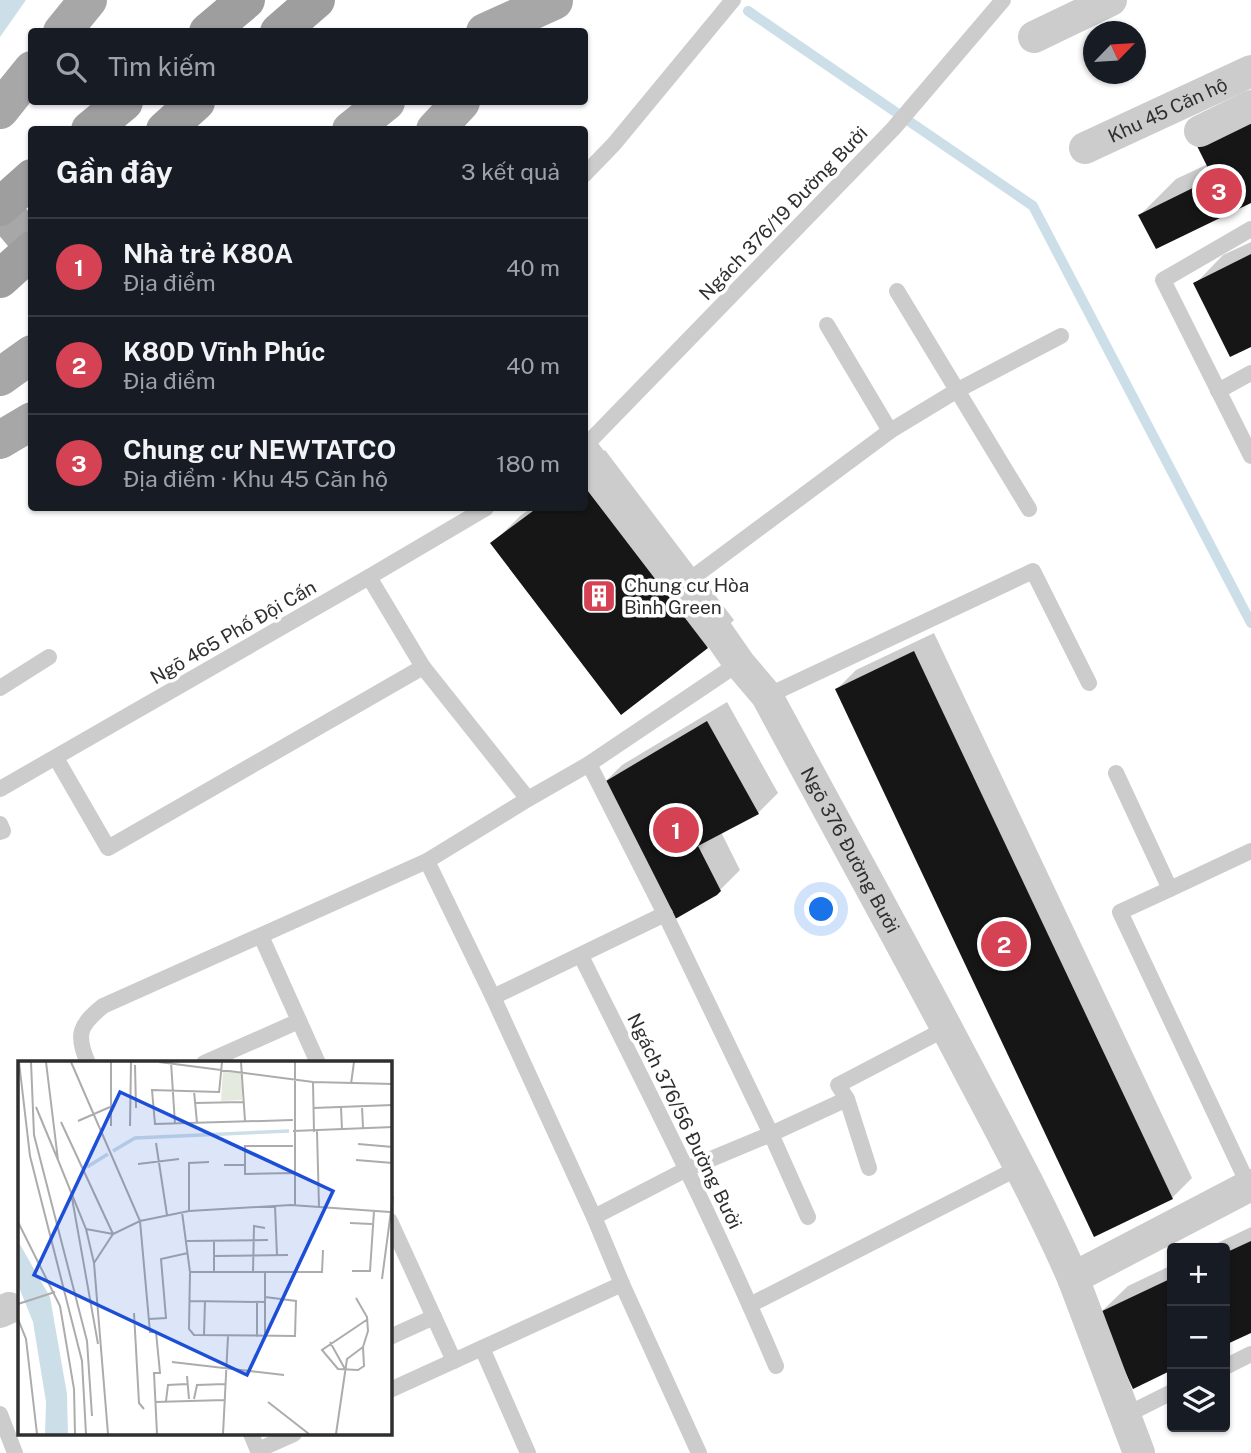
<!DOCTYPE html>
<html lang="vi">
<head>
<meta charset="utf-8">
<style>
	:root { --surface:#171b24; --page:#242831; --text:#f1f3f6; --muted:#9ea1a6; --line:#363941; --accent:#d44254 }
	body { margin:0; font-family:"Public Sans",sans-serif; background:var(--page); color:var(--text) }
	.controls { position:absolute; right:21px; bottom:21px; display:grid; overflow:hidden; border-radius:7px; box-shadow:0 2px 5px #0004 }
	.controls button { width:63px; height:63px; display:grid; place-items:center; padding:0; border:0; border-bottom:2px solid var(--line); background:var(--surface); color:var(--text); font:35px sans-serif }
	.compass { position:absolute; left:1083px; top:21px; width:63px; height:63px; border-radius:50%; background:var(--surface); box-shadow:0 2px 5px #0004; rotate:65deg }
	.you { position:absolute; left:822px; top:910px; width:24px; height:24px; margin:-18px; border:5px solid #fff; border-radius:50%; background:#1a73e8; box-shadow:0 0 0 10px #1a73e833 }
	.badge { display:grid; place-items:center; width:46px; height:46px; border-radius:50%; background:var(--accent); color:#fff; font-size:23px; font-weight:700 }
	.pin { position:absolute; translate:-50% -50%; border:4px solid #fff; box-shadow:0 2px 7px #0006 }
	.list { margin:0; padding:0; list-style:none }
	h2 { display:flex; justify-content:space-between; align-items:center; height:91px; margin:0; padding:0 28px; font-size:30px }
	h2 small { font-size:23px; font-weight:400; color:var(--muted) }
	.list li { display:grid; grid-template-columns:46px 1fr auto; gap:21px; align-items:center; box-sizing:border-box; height:98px; padding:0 28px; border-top:2px solid var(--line) }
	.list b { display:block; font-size:26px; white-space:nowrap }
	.list p { margin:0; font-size:23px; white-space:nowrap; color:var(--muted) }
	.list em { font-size:23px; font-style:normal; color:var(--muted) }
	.icon { flex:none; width:38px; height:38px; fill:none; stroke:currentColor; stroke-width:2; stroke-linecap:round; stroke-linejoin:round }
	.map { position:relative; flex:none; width:1251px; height:1453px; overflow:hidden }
	.search { position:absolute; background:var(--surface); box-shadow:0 2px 5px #0004; left:28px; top:28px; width:560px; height:77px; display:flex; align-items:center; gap:18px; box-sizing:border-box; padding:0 24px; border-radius:7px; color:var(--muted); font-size:26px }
	.panel { position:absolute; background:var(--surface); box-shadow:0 2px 5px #0004; left:28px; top:126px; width:560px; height:385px; border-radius:7px }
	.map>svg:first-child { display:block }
	.water { fill:#ccdfe8 }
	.shadow { fill:#0003 }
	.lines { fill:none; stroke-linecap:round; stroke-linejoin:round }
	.stream { stroke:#ccdfe8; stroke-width:10 }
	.building { fill:#161616 }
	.service { stroke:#ccc; stroke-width:16 }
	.minor { stroke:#ccc; stroke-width:32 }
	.primary { stroke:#a7a7a7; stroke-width:38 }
	.trunk { stroke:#9e9e9e; stroke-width:38 }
	.labels { text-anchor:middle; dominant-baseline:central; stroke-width:7; stroke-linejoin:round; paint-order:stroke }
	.street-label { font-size:19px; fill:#2f2f2f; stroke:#fff }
	.poi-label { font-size:19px; fill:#2f2f2f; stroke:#fff; text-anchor:start }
	.inset-river { fill:none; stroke:#ccdfe8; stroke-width:3.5 }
	.inset-road { fill:none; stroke:#acacac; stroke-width:2 }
	.view { fill:#1d4ed8; fill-opacity:0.15; stroke:#1d4ed8; stroke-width:3.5 }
	.inset-edge { fill:none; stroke:#2f2f2f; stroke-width:3.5 }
</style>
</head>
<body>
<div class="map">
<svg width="1251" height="1453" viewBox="0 0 1251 1453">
	<rect width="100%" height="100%" fill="#fff"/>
	<polygon class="water" points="0,0 26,0 0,37"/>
	<g class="shadow">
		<polygon points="1208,164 1251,201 1140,215 1176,179"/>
		<polygon points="1251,242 1251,345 1196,283 1223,255"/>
		<polygon points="605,450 734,620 707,647 492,544 520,516 531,508 584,508 584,466"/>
		<polygon points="934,633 1192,1178 1172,1198 837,689 856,670"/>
		<polygon points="727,702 778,793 758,813 721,832 740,870 716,894 603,784 622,765"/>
		<polygon points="1251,1227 1251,1331 1225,1343 1225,1248 1207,1248"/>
		<polygon points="1172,1265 1172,1368 1134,1386 1100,1313 1128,1286"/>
	</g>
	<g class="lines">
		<polyline class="stream" points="748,11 1033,206 1251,623"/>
	</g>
	<g class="building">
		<polygon points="1251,117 1251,203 1156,249 1138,215 1213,178 1196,144"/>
		<polygon points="1251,254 1251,347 1230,357 1193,283"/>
		<polygon points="584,486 708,648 621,715 490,543 537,508 584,508"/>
		<polygon points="914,651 1173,1199 1094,1237 835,689"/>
		<polygon points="707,721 759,814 698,846 721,891 717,895 670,922 601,784"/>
		<polygon points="1251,1241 1251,1333 1225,1345 1225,1253"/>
		<polygon points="1172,1278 1172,1370 1133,1389 1098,1313"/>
	</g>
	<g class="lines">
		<g class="service">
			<polyline points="584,175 614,144 733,0"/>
			<polyline points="1251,229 1163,280 1251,456"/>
			<polyline points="897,291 1029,509"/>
			<polyline points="827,325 890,431"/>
			<polyline points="1218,391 1251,373"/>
			<polyline points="584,447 893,129 1003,0"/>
			<polyline points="369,577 423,667"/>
			<polyline points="684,584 890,431 956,391 1061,336"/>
			<polyline points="0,688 49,657"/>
			<polyline points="767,696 1033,571 1089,683"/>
			<polyline points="56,758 108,848 423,667 528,799"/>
			<polyline points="589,764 665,914 771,1134 808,1217"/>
			<polyline points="1116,773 1170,889 1120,912 1249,1186"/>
			<polyline points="0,789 369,577 486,508"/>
			<polyline points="0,824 3,831 0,832"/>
			<polyline points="1170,889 1251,851"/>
			<polyline points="261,936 318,1063"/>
			<path d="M581,956C648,1091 717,1226 776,1366"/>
			<polyline points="493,997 665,914"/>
			<path d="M88,1063C75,1034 80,1025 103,1006L427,861"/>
			<polyline points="204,1063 299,1021"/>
			<polyline points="847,1099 838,1085 947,1028"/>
			<polyline points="594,1217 687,1169 771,1134 847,1099 869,1168"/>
			<polyline points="390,1221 454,1361"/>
			<polyline points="750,1305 1020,1167"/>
			<polyline points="390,1337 434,1317"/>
			<polyline points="482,1348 528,1453"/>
			<polyline points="1225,1367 1251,1354"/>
			<polyline points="390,1390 622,1284"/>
			<polyline points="0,1414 15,1453"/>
			<polyline points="1124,1416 1172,1392"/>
			<polyline points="251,1434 259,1453"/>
			<polyline points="258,1450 294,1434"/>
			<polyline points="699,1453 622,1284 594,1217 493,997 427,861 528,799 589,764 739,663"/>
		</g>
		<g class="minor">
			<polyline points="1034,37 1111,0"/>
			<polyline points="1200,131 1251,106"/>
			<path id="s1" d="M1085,148L1251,71"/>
			<path id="s2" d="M584,451L684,584L739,663L767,696C833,819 901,941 966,1065C1003,1135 1041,1205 1073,1278L1139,1453"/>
			<polyline points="1073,1278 1251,1185"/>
			<polyline points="0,1312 9,1308"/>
		</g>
		<g class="primary">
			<polyline points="62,32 88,0"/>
			<polyline points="485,32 554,1"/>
			<polyline points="0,110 32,70"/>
			<polyline points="351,130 386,102"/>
			<polyline points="435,130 461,102"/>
			<polyline points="0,207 32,245"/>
			<polyline points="0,377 32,354"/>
			<polyline points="0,440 32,421"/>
		</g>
		<g class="trunk">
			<polyline points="208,32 246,0"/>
			<polyline points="279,32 316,0"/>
			<polyline points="90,130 124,102"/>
			<polyline points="165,130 196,102"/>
			<polyline points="0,207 32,178"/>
			<polyline points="0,279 32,250"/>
		</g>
	</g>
	<defs>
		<g id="building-square" transform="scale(1.75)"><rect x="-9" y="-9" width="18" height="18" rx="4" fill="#d44254" stroke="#fff"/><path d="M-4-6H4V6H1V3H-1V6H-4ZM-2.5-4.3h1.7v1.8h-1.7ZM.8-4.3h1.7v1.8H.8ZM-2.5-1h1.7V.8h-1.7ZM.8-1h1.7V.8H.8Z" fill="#fff"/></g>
	</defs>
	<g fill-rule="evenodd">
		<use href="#building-square" x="599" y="596"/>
	</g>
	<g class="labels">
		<g class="street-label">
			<text stroke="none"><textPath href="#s1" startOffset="91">Khu 45 Căn hộ</textPath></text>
			<text transform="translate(783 213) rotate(-46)">Ngách 376/19 Đường Bưởi</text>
			<text transform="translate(233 632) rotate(-30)">Ngõ 465 Phố Đội Cấn</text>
			<text stroke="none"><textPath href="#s2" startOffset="481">Ngõ 376 Đường Bưởi</textPath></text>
			<text transform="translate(685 1121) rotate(64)">Ngách 376/56 Đường Bưởi</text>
		</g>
		<g class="poi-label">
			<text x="624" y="585">Chung cư Hòa<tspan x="624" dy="22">Bình Green</tspan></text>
		</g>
	</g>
	<g transform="translate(18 1061)">
		<rect width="374" height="374" fill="#fff"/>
		<path d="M205,10L224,12V39L203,40Z" fill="#e5eade"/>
		<path d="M0,180L32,236L49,333L50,373H27L28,341L15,261L0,224Z" fill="#ccdfe8"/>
		<path class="inset-river" d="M95,90L117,77L271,70M69,106L90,93"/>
		<path class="inset-road" d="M1,1L12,95L64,300L68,373M13,1L16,74L69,280L74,355M28,1L40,99L68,168L76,202L90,373M53,1L122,160L132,271H138L142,312H136L139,373M141,1L295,21L375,23M153,1L157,63M223,1L227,60M277,1V144M117,4L118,47M295,21L296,71M333,23L336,1M176,30L179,62M201,31L134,29L137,63L275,59M201,32L204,1M177,42L225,41M344,45L345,67M18,46L40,99M323,46L324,69M295,47L375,44M60,60L92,46M43,61L95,173M93,65V1M112,65L113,1M275,70L375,66M299,70L301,146M138,82L149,154M340,83L375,86M338,99L375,102M120,103L161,98M206,104H227V113L276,112M227,104V85H275M54,137L80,283M257,145L259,194M171,150V102L191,101M164,151L172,211H304L305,189M0,161L42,245L56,328L57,373M332,162L354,163M68,168L95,173M196,179V210M169,180L250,179M196,195L270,194M76,202L95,173L122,160L171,150L273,144L372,151M334,210H352L356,150M172,211L171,268L176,274L277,275L278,240L247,236M235,211L236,165L247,167M364,218L375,135M172,240L247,241M0,243L37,231M116,252L121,342L126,348M0,258L8,278L19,373M131,258L148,257L143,198L170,192M186,274L187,240M239,276V241M247,276V211M312,281L327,308M345,286L346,305L340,309L320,308L304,289L350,258M154,301L266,314M169,315L171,338M176,338L179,324L208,323M148,340L150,324L169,323M137,341L207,339M250,341L291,373M205,373L210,275M318,373L329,298L345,286L350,270L349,256L338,237"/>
		<path class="view" d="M102,31L315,130L229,314L16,214Z"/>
		<rect width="374" height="374" class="inset-edge"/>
	</g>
</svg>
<div class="controls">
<button>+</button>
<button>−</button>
<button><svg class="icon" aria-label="layers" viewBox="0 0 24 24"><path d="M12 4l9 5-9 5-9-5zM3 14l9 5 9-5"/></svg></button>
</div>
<svg class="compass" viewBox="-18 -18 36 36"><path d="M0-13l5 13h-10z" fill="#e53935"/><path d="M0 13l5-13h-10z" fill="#9ea1a6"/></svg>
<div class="you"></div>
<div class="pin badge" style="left:676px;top:830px">1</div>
<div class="pin badge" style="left:1004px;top:944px">2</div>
<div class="pin badge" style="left:1219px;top:191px">3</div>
<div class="search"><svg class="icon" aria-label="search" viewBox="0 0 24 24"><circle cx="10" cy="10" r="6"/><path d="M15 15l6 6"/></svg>Tìm kiếm</div>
<section class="panel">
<h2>Gần đây<small>3 kết quả</small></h2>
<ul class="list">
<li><span class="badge">1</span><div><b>Nhà trẻ K80A</b><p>Địa điểm</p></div><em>40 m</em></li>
<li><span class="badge">2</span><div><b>K80D Vĩnh Phúc</b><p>Địa điểm</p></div><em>40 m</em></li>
<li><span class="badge">3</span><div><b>Chung cư NEWTATCO</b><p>Địa điểm · Khu 45 Căn hộ</p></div><em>180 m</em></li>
</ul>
</section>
</div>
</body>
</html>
